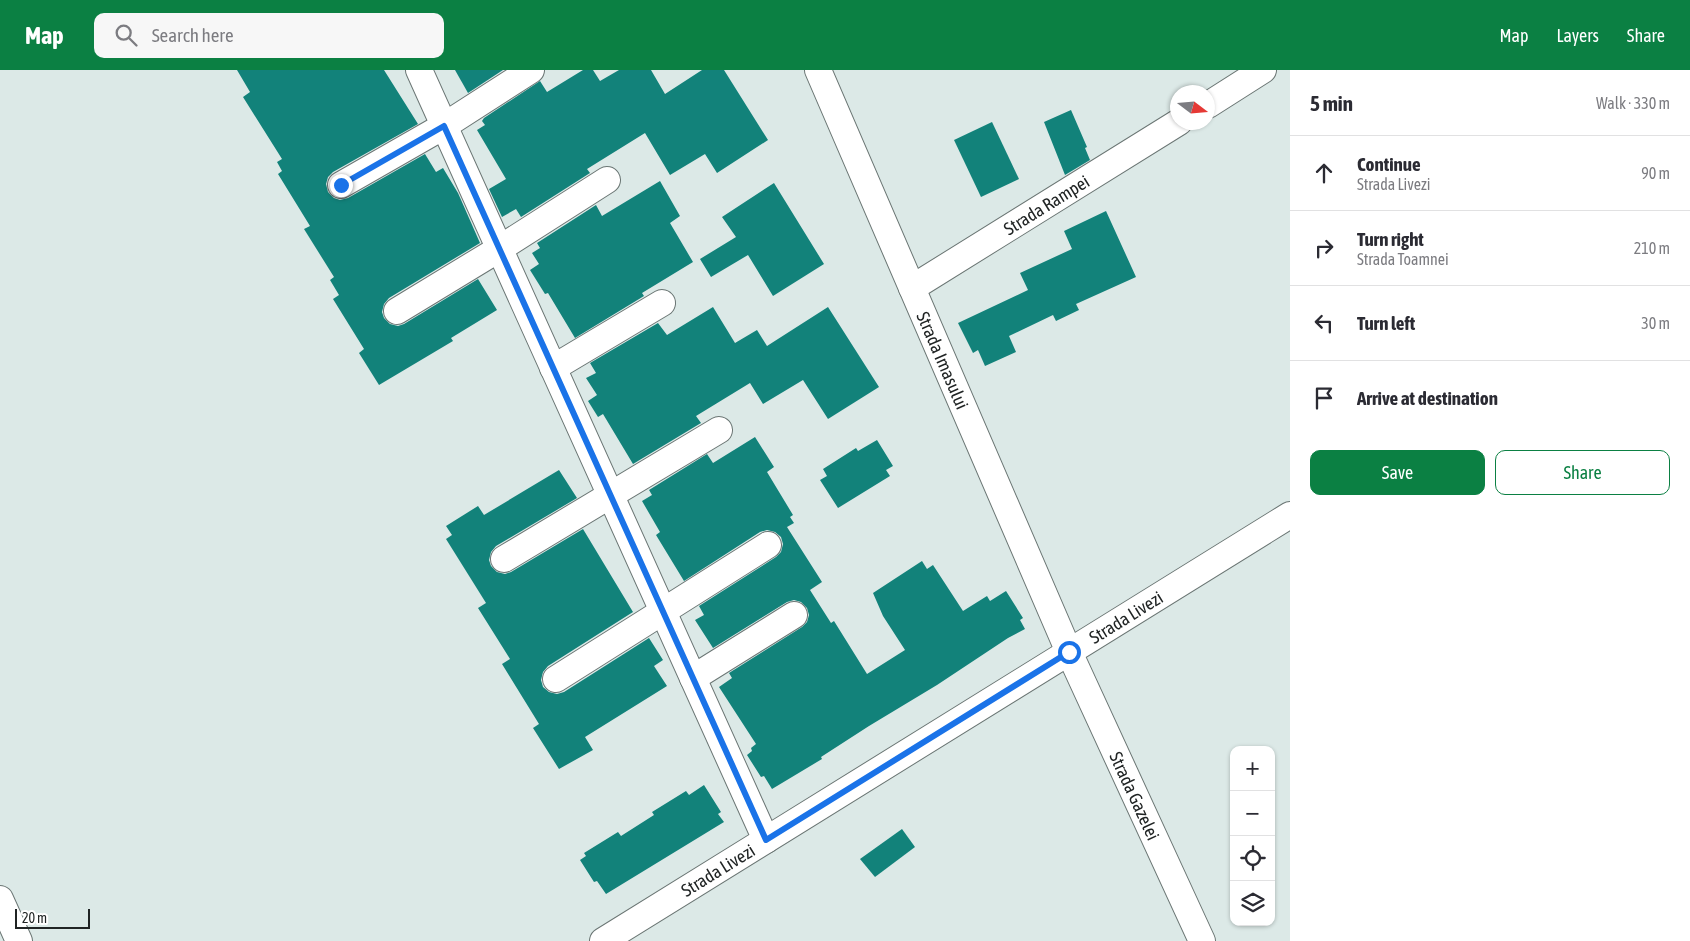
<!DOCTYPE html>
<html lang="en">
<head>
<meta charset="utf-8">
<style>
	:root { --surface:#fff; --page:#f7f7f7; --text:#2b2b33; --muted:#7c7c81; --line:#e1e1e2; --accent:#0b8043 }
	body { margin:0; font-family:"Asap Condensed",sans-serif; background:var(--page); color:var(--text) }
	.controls { position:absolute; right:15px; bottom:15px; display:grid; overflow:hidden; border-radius:10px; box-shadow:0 1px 4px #0004 }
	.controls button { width:45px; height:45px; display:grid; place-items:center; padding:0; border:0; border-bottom:1px solid var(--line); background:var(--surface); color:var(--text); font:25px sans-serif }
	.compass { position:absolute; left:1170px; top:15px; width:45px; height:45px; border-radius:50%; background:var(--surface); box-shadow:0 1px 4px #0004; rotate:106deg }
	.scale { position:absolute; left:15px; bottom:12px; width:75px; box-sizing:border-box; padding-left:5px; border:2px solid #202424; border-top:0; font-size:14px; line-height:18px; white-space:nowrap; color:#202424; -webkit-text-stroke:4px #fff; paint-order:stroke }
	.stop { position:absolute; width:15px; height:15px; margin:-11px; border:4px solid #1a73e8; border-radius:50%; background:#fff }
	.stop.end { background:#1a73e8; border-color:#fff; box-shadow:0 1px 5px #0008 }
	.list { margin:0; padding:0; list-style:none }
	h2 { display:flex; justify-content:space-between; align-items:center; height:65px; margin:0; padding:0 20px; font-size:21px }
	h2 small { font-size:16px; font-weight:400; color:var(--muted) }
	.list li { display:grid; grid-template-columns:32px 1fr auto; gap:15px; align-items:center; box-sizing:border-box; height:75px; padding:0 20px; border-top:1px solid var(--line) }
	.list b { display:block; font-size:19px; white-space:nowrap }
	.list p { margin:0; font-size:16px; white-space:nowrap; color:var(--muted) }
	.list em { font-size:16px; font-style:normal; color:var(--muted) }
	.actions { display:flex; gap:10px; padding:15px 20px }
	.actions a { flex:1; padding:11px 0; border:1px solid var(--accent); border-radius:10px; text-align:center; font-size:18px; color:var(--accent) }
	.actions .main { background:var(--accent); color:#fff }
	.icon { flex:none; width:28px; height:28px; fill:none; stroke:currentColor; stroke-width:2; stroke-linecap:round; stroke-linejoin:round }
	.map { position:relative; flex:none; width:1290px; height:871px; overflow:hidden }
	header { display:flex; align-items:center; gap:30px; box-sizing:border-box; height:70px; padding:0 25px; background:var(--accent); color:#fff }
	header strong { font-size:24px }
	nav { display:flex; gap:28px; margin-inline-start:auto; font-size:18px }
	.search { width:350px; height:45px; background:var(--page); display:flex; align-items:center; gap:12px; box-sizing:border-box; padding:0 18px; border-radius:10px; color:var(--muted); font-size:19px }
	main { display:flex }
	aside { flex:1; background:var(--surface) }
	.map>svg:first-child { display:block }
	.building { fill:#12827a }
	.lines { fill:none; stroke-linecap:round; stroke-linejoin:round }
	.minor-casing { stroke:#6b7674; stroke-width:28 }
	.minor { stroke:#fff; stroke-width:26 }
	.route { stroke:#1a73e8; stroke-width:6 }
	.labels { text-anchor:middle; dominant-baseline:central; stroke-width:4; stroke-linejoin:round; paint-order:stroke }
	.street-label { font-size:18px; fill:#202424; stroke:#fff }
</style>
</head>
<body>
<header>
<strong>Map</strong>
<div class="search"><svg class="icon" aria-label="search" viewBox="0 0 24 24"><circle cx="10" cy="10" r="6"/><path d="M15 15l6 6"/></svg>Search here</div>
<nav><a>Map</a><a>Layers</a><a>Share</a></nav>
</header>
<main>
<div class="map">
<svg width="1290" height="871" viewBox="0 0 1290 871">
	<rect width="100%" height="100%" fill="#dce9e7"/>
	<g class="building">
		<polygon points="237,0 384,0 418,54 333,102 328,107 326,114 328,122 334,128 340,130 348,128 425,84 436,102 443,98 458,123 480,173 389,228 384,234 382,242 384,248 390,254 398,256 404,254 478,209 497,240 451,268 453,271 379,315 359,283 364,279 333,229 339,225 330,210 334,207 304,159 310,156 278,104 282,101 277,92 282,89 243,27 250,22"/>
		<polygon points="455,0 503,0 468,23"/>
		<polygon points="583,0 593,0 600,11 619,0 651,0 665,24 702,0 724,0 768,70 717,103 705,84 670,105 645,63 587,99 590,103 521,147 516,139 502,147 489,119 506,109 477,60 485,55 482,51 484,48 540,11 547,22"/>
		<polygon points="1071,40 1087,77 1085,78 1090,90 1065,105 1044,52"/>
		<polygon points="992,52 1019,109 981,127 954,70"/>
		<polygon points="660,111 680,146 670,153 693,192 642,223 644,226 575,268 548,223 545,224 530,200 539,194 532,183 540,178 537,173 596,135 602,146"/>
		<polygon points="774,113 824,194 773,226 748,185 711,207 700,189 736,167 722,147"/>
		<polygon points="1106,141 1136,207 1076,234 1079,240 1056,251 1053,245 1009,266 1016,282 985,296 978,280 973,283 958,253 1028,220 1020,203 1072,179 1064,161"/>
		<polygon points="713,237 735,273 757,260 767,276 828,237 879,317 828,349 803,310 763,334 750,313 696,346 701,353 633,394 603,344 598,347 588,331 597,325 586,308 596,303 590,293 658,253 667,265"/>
		<polygon points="755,367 774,397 767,402 793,445 790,447 794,453 787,457 822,512 810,520 831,553 834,551 867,604 905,580 883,546 873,523 922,491 927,499 933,495 963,541 987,526 990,531 1006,521 1023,548 1020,550 1025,559 1008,568 937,615 869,656 821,687 822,689 772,719 764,706 761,707 747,685 752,681 751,678 756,674 719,617 732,608 729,603 802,557 807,552 809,545 807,538 801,532 794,530 787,532 713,578 695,550 704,545 699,536 776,487 781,482 783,474 781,467 775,462 767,460 760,462 684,511 656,465 660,462 642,431 652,425 649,420 707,384 713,393"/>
		<polygon points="877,370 893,396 886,400 890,406 838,438 820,410 827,406 823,399 856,378 858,381"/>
		<polygon points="559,400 577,428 496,476 491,482 489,490 491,496 497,502 505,504 511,502 583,459 633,542 548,596 543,602 541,610 543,617 549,622 557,624 564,622 649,568 663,590 654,596 667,616 585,667 593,680 559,699 533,658 539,654 502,594 510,589 478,538 486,533 446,469 452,465 446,456 478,436 484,445"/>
		<polygon points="704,715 721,742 718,744 724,752 606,824 597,811 594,812 580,790 586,786 584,783 618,762 621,766 654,745 652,742 686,721 689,725"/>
		<polygon points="902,759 915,777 875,807 860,789"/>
	</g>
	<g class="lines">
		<g class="minor-casing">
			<g id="minor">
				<polyline points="419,0 766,770"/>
				<path id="s1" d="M818,0L1069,582L1202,871"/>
				<polyline points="1208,35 1263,0"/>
				<polyline points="341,115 444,56 531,0"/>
				<path id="s2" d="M912,218L1179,52"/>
				<polyline points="397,241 499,179 607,110"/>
				<polyline points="553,298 662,233"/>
				<polyline points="504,489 719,360"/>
				<polyline points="693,608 794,545"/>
				<polyline points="556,609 768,475"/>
				<polyline points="0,829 19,871"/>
				<path id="s3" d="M603,871L1290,445"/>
			</g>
		</g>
		<use href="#minor" class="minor"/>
	</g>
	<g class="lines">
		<polyline class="route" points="341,115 444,56 766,770 1069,582"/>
	</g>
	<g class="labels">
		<g class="street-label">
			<text stroke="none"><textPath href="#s2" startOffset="158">Strada Rampei</textPath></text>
			<text stroke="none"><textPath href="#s1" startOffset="316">Strada Imasului</textPath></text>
			<text stroke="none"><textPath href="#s3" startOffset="615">Strada Livezi</textPath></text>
			<text stroke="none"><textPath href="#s1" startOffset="792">Strada Gazelei</textPath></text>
			<text stroke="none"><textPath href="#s3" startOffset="135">Strada Livezi</textPath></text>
		</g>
	</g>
</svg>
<div class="controls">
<button>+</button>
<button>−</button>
<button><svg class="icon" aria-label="locate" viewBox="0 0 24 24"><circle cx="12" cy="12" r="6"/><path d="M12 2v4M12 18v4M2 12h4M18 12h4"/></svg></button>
<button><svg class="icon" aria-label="layers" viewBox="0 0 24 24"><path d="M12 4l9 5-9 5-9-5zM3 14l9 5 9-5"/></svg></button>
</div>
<svg class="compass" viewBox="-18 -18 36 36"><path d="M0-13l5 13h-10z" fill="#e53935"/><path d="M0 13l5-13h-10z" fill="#7c7c81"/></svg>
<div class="scale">20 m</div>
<div class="stop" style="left:1069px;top:582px"></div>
<div class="stop end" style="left:341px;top:115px"></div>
</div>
<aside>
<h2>5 min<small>Walk · 330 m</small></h2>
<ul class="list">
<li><svg class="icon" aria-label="ahead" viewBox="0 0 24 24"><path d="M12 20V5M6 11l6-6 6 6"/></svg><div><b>Continue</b><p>Strada Livezi</p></div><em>90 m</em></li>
<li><svg class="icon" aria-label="right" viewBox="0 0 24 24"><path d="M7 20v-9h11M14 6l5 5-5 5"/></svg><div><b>Turn right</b><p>Strada Toamnei</p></div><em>210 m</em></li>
<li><svg class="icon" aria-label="left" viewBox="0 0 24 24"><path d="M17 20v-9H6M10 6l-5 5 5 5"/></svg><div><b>Turn left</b></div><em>30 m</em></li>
<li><svg class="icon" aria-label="arrive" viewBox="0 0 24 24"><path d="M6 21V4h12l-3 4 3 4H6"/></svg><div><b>Arrive at destination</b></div></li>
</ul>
<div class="actions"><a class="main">Save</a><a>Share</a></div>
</aside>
</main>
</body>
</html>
